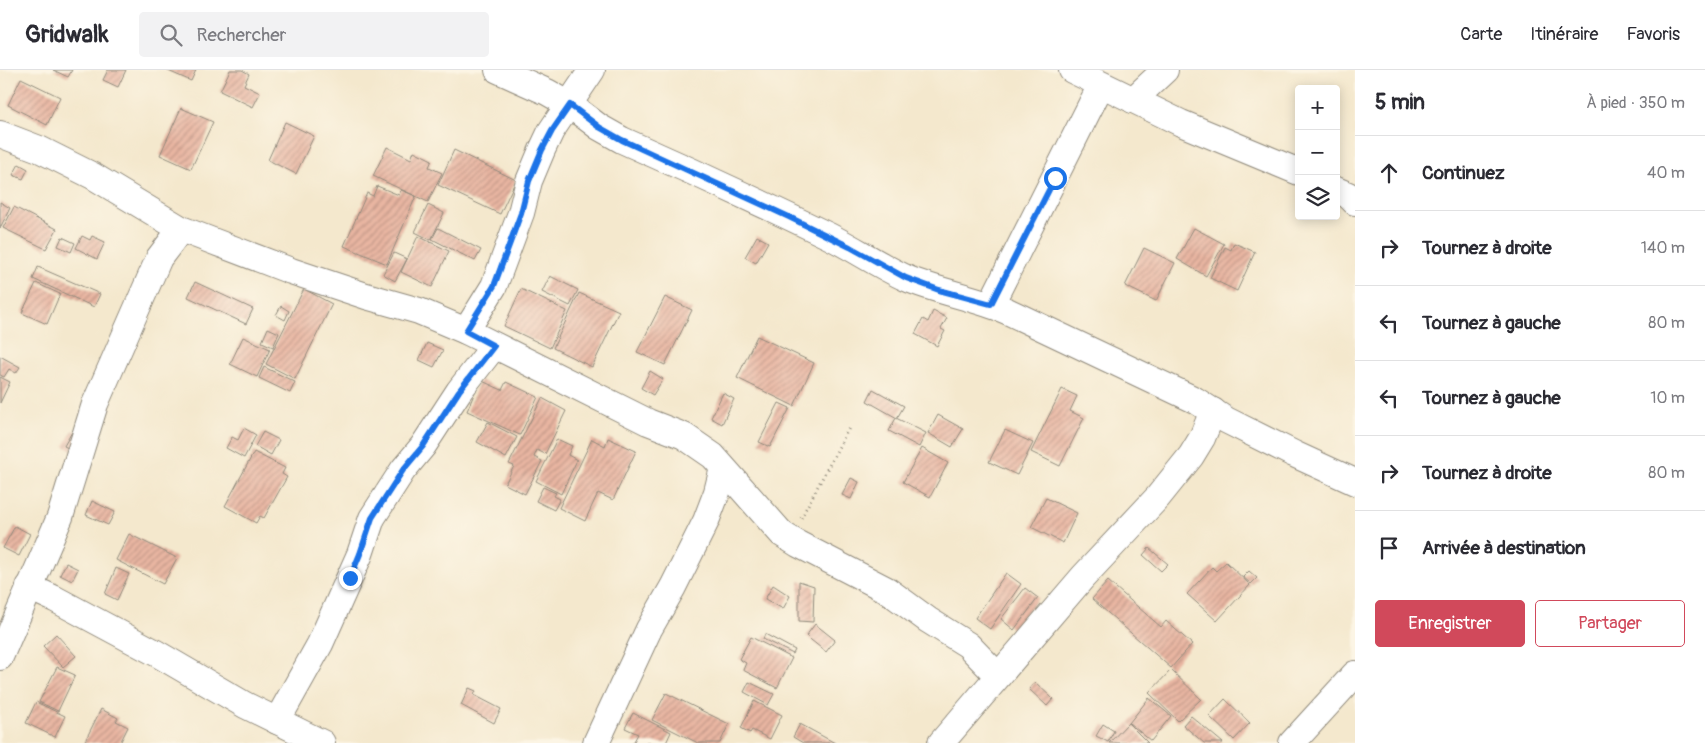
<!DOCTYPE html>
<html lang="fr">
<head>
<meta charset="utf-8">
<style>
	:root { --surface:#fff; --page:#f2f2f3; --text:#2b2b33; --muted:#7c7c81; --line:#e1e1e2; --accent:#d1495b }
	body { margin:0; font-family:Pangolin,sans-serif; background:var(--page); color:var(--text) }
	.controls { position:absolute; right:15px; top:15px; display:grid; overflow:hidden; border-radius:5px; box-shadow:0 2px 12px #0003 }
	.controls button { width:45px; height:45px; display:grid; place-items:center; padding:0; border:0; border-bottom:1px solid var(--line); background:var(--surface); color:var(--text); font:25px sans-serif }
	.stop { position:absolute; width:15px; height:15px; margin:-11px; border:4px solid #1a73e8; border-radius:50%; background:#fff }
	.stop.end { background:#1a73e8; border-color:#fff; box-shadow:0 1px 5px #0008 }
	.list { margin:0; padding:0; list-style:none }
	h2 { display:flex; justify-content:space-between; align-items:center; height:65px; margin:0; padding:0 20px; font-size:21px }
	h2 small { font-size:16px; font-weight:400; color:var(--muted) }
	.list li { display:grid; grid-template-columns:32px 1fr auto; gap:15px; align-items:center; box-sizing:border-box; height:75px; padding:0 20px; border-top:1px solid var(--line) }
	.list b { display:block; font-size:19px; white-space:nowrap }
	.list em { font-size:16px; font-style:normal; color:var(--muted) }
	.actions { display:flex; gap:10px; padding:15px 20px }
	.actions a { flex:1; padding:11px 0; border:1px solid var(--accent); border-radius:5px; text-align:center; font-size:18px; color:var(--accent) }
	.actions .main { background:var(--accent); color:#fff }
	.icon { flex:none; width:28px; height:28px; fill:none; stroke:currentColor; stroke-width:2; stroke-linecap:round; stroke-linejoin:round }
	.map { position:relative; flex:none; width:1355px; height:673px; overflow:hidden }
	header { display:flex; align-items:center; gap:30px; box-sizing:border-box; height:70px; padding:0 25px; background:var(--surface); border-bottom:1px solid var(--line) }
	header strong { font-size:24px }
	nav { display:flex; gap:28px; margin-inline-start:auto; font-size:18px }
	.search { width:350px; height:45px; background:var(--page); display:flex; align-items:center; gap:12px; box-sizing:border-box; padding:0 18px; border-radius:5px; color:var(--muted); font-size:19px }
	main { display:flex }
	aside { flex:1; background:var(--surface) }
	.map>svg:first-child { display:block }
	.building { fill:url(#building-hatch) }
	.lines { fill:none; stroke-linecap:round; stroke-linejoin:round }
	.street-casing { stroke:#908a7c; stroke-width:28 }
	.path { stroke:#908a7c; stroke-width:3; stroke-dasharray:1 4; stroke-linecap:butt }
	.street { stroke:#fff; stroke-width:26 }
	.route { stroke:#1a73e8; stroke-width:6 }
</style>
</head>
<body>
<header>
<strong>Gridwalk</strong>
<div class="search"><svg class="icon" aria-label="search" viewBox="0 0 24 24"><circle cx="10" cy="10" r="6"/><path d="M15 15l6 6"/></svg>Rechercher</div>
<nav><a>Carte</a><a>Itinéraire</a><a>Favoris</a></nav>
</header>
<main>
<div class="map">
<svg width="1355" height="673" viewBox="0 0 1355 673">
	<defs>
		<pattern id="building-hatch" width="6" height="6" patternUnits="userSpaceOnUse" patternTransform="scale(1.25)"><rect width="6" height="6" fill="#e9b6a2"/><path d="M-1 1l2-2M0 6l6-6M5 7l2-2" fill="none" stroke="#bd9484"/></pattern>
	</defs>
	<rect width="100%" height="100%" fill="#fcf5e5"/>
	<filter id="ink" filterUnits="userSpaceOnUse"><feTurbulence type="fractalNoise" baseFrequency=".02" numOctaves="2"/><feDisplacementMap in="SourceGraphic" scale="10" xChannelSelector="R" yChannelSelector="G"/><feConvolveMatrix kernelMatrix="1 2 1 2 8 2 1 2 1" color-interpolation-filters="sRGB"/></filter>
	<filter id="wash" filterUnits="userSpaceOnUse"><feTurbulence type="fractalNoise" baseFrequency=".0096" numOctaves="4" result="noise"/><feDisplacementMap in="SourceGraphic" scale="20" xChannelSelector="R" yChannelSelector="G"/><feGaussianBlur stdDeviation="1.12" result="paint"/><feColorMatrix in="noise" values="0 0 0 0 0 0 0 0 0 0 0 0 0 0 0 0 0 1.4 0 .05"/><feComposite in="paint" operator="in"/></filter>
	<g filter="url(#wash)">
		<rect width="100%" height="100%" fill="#f4e8cd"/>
		<g id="blocks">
			<g class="building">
				<polygon points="53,0 72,0 68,7"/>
				<polygon points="108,0 126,0 118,17 103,10"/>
				<polygon points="166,0 196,0 191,11"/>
				<polygon points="230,0 242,0 249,4 244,15 260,23 253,37 220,21"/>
				<polygon points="21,8 60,27 47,55 8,35"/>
				<polygon points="181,38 213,52 191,99 160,85"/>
				<polygon points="285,52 314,66 296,104 268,90"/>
				<polygon points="387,77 411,89 414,81 432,90 429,97 442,103 428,132 373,106"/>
				<polygon points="454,80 516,110 500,144 438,115"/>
				<polygon points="19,94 28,99 23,109 13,105"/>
				<polygon points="377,116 399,125 401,120 416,126 387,194 344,176 367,123 373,126"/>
				<polygon points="0,132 10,138 0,158"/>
				<polygon points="428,135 444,143 431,170 415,162"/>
				<polygon points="14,137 57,159 46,179 3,158"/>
				<polygon points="438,158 481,180 475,191 432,169"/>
				<polygon points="1194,158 1224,174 1206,206 1177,189"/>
				<polygon points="82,166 90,170 92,166 105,172 97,189 76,178"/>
				<polygon points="418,166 430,172 430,173 430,172 449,181 432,217 401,202"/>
				<polygon points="757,166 768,172 756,193 745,187"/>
				<polygon points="62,167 75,173 71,182 58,176"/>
				<polygon points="1234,173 1255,182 1237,221 1210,208 1225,177 1231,180"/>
				<polygon points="1144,178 1175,193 1156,231 1125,216"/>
				<polygon points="394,183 407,189 395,211 383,204"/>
				<polygon points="38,197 100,224 94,237 33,209"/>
				<polygon points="550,206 578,220 570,236 542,222"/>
				<polygon points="195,212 253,239 246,254 188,227"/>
				<polygon points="36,213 60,224 47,254 22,243"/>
				<polygon points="304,219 332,234 295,309 266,294"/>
				<polygon points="521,219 567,241 550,278 504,256"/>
				<polygon points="579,223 619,241 592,297 553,278"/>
				<polygon points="665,227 692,240 665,295 637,282"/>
				<polygon points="281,236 289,241 285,250 276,245"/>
				<polygon points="933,241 947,248 941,259 945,261 937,276 915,264 923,249 928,252"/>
				<polygon points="268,258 279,263 273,277 262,272"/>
				<polygon points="757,266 814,293 794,336 737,308"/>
				<polygon points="243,267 270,279 257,307 230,294"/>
				<polygon points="427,273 443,280 434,297 419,290"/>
				<polygon points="0,286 20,297 16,303 9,299 4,307 0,305"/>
				<polygon points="264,297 295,312 290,323 259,308"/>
				<polygon points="650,301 663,309 653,325 641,318"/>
				<polygon points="0,307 10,312 0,333"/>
				<polygon points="480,310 502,320 506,312 538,327 520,365 467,341"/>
				<polygon points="873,319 904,336 897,348 867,331"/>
				<polygon points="1062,319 1077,326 1070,341 1084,348 1060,396 1031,382"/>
				<polygon points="723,323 734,329 722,354 711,348"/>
				<polygon points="542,328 566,341 545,384 537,380 534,387 542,391 525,424 505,414 514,396 509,394"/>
				<polygon points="779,333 790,338 770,377 759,372"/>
				<polygon points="938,345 963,359 952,377 928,363"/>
				<polygon points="896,348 926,363 919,377 889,361"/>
				<polygon points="488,352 517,367 506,388 477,372"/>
				<polygon points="244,358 256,365 244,388 226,378 232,367 238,370"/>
				<polygon points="73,360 81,364 72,380 64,376"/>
				<polygon points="1005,360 1033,373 1017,405 989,392"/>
				<polygon points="263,362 279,370 271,385 255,376"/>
				<polygon points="608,368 636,381 613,430 598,423 585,451 559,438 592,369 605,376"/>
				<polygon points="557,369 572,376 568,385 577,390 561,424 536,411"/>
				<polygon points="922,378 948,393 930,427 903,412"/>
				<polygon points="254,382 285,398 282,404 287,407 264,448 260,446 256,453 225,436"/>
				<polygon points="851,408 859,412 851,429 842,425"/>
				<polygon points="543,417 556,423 554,426 560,429 554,440 536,431"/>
				<polygon points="1046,428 1077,443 1063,473 1031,457"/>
				<polygon points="92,431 115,442 108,455 86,445"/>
				<polygon points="15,456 30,464 19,486 3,478"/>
				<polygon points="129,464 177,488 163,514 116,490"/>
				<polygon points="1149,478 1168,494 1161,501 1143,485"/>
				<polygon points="1226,492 1250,515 1217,551 1187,524 1212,497 1216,501"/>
				<polygon points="66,493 78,499 72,511 60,505"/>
				<polygon points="116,498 129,504 117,530 105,524"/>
				<polygon points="1249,501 1257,508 1251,514 1243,507"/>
				<polygon points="1006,503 1021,514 990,559 975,548"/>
				<polygon points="799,511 814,516 813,552 799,551"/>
				<polygon points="1108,511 1161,557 1166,551 1192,574 1171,598 1092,529"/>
				<polygon points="773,515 790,526 783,539 765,529"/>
				<polygon points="1025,518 1038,528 1014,560 1001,549"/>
				<polygon points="815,554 835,570 826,582 806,566"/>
				<polygon points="56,564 76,586 63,597 43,576"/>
				<polygon points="765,564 795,580 793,584 763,569"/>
				<polygon points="751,567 792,588 777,618 743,600 746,593 739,589"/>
				<polygon points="57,597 75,605 58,641 39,632"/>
				<polygon points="1171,600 1201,629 1178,651 1149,623"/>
				<polygon points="749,612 774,624 768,635 744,622"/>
				<polygon points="1035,612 1053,629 1047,636 1029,619"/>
				<polygon points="469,618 476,621 474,625 501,639 494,653 461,635"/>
				<polygon points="666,623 729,654 720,673 698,673 652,650"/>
				<polygon points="1149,628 1171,646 1151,671 1129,653"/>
				<polygon points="1225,629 1250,653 1234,670 1209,646"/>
				<polygon points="754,631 782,645 770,669 752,660 750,663 741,658"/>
				<polygon points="36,632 65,646 55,667 26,653"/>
				<polygon points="101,639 118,648 116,651 128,657 120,673 84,673"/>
				<polygon points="633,643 671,662 666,673 633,673 638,664 625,658"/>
				<polygon points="1191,646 1223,673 1204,673 1183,655"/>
				<polygon points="1128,653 1148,673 1109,673"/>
				<polygon points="800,654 835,673 803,673 793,667"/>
				<polygon points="1103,654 1114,661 1108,672 1096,666"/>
			</g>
		</g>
	</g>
	<g filter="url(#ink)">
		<use href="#blocks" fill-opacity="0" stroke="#908a7c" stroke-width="1"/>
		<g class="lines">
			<g class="street-casing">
				<g id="street">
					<path d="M498,0L547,22L570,35L599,57L622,70C692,101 761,133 829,166C855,179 880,196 906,208C938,222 974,227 1007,241L1195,330L1226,350L1294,384L1355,412"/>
					<polyline points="1072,0 1181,53 1299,102"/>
					<polyline points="1133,30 1165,0"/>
					<polyline points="0,64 39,79 93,106 181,159 291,201 366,226 419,241 466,261 648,352 684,366 713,386 782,464 798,474 887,520 928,550 968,575 998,606"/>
					<polyline points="1336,120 1348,125 1355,132"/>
					<polyline points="991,234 1101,15"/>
					<polyline points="466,261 494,216 521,143 529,111 542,80 551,61 592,0"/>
					<polyline points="29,517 55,529 156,583 245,635 322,673"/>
					<polyline points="0,587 60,447 95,334 159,188 181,159"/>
					<polyline points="277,651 320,574 360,484 372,448 403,400 423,376 459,321 494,276"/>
					<polyline points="596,673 649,559 673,517 706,451 717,422 723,398"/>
					<polyline points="941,673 1083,507 1158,427 1191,386 1202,368 1213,341"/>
					<polyline points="1292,673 1355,604"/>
				</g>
			</g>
			<polyline class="path" points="801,448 850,356"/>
			<use href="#street" class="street"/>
		</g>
	</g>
	<g class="lines" filter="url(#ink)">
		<polyline class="route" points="350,508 360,484 372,448 381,434 403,400 423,376 459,321 494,276 466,261 494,216 521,143 529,111 542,80 552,61 570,35 599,57 622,70 789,147 850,177 906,208 939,220 991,234 1055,108"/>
	</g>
</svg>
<div class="controls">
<button>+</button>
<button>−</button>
<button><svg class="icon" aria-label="layers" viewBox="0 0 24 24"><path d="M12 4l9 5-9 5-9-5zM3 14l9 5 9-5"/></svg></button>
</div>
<div class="stop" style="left:1055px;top:108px"></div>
<div class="stop end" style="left:350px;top:508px"></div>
</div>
<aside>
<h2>5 min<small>À pied · 350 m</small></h2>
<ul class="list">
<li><svg class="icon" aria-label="ahead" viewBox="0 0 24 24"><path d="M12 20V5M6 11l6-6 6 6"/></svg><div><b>Continuez</b></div><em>40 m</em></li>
<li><svg class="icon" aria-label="right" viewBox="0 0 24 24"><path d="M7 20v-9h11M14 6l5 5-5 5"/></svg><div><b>Tournez à droite</b></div><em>140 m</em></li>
<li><svg class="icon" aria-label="left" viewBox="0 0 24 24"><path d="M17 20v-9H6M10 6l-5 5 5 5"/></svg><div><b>Tournez à gauche</b></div><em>80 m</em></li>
<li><svg class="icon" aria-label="left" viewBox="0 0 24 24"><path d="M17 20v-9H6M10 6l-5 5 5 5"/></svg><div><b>Tournez à gauche</b></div><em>10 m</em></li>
<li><svg class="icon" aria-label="right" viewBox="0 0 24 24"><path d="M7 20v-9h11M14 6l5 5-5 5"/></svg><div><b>Tournez à droite</b></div><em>80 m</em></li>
<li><svg class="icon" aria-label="arrive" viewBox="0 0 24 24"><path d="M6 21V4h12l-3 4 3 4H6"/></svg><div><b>Arrivée à destination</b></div></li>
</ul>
<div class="actions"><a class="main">Enregistrer</a><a>Partager</a></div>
</aside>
</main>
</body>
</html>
